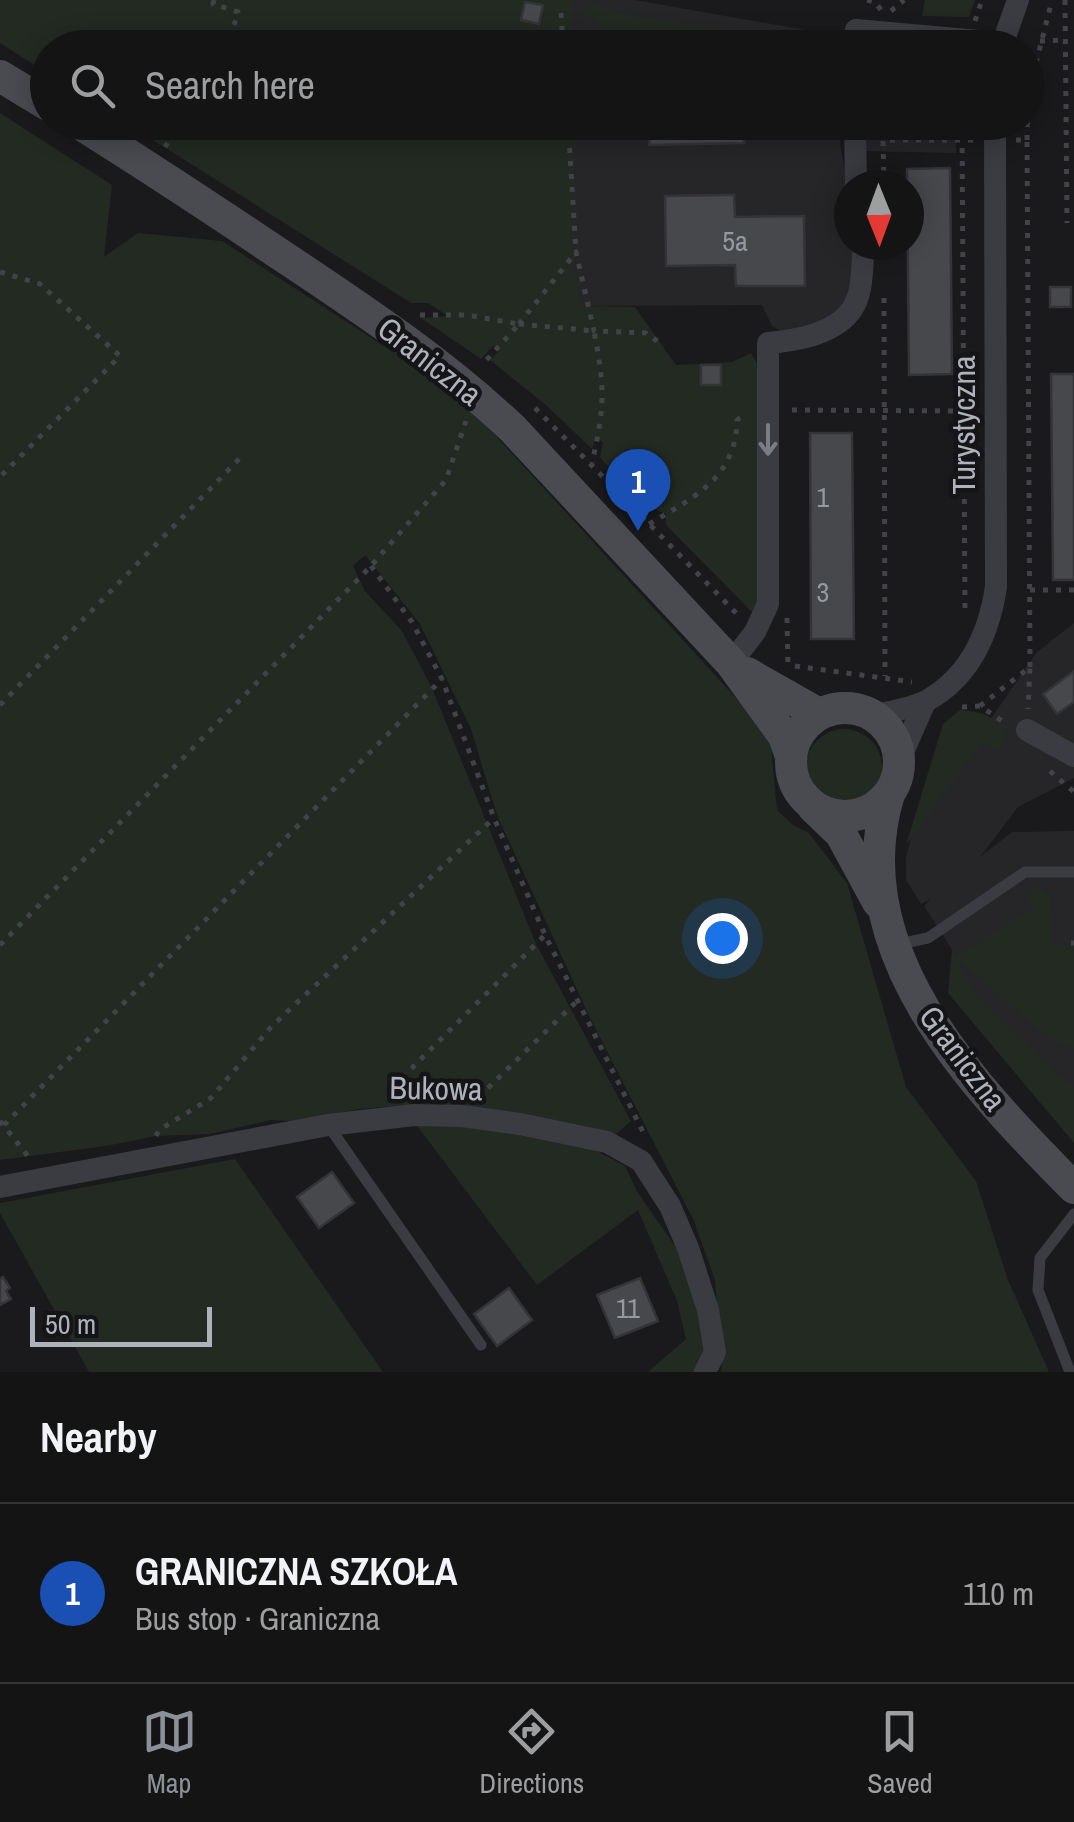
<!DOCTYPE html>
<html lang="en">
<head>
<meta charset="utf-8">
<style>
	:root { --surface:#141415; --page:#1d1d1e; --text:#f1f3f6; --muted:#9d9ea0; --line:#333334; --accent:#8c9099 }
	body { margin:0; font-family:"Archivo Narrow",sans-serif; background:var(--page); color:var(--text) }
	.compass { position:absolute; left:834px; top:170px; width:90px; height:90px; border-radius:50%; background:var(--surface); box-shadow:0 5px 25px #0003; rotate:179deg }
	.scale { position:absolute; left:30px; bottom:25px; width:182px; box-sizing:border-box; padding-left:10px; border:5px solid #adb2bb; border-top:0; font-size:28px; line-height:35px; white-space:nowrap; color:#adb2bb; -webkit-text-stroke:8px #151517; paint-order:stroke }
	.you { position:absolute; left:722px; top:938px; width:35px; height:35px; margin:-25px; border:8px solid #fff; border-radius:50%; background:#1a73e8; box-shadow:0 0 0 15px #1a73e833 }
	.badge { display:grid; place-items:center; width:65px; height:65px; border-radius:50%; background:var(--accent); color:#fff; font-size:32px; font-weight:700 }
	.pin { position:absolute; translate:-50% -82px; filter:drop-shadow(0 2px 5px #0008) }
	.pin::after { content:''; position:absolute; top:52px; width:35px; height:30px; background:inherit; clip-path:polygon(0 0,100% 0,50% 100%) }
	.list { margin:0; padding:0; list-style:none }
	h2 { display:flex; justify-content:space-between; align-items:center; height:130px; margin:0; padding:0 40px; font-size:42px }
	h2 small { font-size:32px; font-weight:400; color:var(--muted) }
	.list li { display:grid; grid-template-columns:65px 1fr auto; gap:30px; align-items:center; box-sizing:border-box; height:180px; padding:0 40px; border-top:2px solid var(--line) }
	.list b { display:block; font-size:38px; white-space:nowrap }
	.list p { margin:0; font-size:32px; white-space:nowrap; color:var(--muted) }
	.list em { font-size:32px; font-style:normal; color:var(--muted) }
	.icon { flex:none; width:55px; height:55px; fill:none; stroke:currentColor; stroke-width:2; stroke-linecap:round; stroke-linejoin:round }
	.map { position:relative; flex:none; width:1074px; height:1372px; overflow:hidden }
	.search { position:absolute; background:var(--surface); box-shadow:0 5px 25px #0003; left:30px; right:30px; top:30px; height:110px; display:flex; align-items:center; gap:25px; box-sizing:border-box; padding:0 35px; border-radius:55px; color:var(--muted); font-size:38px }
	.sheet { height:310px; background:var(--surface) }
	nav { display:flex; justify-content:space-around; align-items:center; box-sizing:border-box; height:140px; border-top:2px solid var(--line); background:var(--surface); font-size:28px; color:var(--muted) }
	nav a { display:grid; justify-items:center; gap:5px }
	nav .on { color:var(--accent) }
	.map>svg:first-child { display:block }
	.built { fill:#262629 }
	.green { fill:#222a22 }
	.building { fill:#47484c; stroke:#343438; stroke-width:2.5 }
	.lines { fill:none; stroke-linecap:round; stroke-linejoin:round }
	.path { stroke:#414348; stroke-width:5; stroke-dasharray:5 8; stroke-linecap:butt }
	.lane { stroke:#3b3c41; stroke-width:11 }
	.street { stroke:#3b3c41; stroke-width:22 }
	.secondary { stroke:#494b50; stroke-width:32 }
	.oneway { stroke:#7a7d84 }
	.labels { text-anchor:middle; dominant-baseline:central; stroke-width:9; stroke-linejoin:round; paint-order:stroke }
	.number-label { font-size:28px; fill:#94989f }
	.street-label { font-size:32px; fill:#adb2bb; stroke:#151517 }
</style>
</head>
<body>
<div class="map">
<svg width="1074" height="1372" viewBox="0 0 1074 1372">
	<rect width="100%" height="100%" fill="#1a1a1c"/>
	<g class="built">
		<polygon points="573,0 635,0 777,25 829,34 844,40 844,47 573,47"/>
		<polygon points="574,123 841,123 840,145 849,189 849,245 857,245 854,283 839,315 785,333 772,326 762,305 574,306"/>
		<polygon points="863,123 956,123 956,153 860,151"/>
		<polygon points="1074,623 1074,778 1018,807 980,857 1012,832 1074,831 1074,1091 963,983 956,956 924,906 931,899 921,904 906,880 906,858 912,833 1037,652"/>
	</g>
	<g class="green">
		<polygon points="0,0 573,0 573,47 48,48 47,73 0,43"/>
		<polygon points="925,0 975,0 969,17 922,16"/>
		<polygon points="592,3 611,8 611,11 771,40 777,25 786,27 782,42 758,47 757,44 718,33 611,37 593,18 580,13 581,10 590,11"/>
		<polygon points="0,113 112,185 104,257 138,233 222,241 424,372 484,423 770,735 777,810 793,825 809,833 847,883 906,1087 976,1181 1008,1280 1049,1372 721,1372 722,1361 715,1280 694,1221 590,1018 497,815 471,729 420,624 365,555 353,566 365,591 402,631 432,688 536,944 631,1121 616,1134 465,1106 419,1104 359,1109 294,1121 271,1120 210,1134 156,1136 106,1146 0,1160"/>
		<polygon points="126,123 574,123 574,270 583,306 635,307 676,365 732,362 751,353 761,370 762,587 753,613 666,525 666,514 658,511 633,485 635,476 626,467 615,475 600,457 603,443 596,436 592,449 547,406 490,360 500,350 493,346 481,359 421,318 448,316 428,303 411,303"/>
		<path d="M960,710C980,711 1000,717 1009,737L999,752L983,742L906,845L943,724Z"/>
		<circle cx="844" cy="767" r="38"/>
		<polygon points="1039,887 1050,896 1052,944 1074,945 1074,1049 1046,1037 957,959 975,994 1074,1089 1074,1143 948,993 952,949 956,956 1033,908 1027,894"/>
		<polygon points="415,1123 520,1131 593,1149 625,1166 638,1193 680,1253 700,1311 706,1351 697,1372 648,1372 686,1339 677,1301 638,1210 537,1285"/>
		<polygon points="235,1159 383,1372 89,1372 0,1213 0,1203"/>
	</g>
	<g class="building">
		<polygon points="525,2 543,5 539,24 521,20"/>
		<polygon points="649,122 744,122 744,143 649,145"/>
		<polygon points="880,122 949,122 949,129 880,130"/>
		<polygon points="950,168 952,374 909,375 907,169"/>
		<polygon points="724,195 734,195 735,217 804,216 805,286 736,286 735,265 666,266 665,196"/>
		<rect x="1050" y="287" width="21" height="20"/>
		<rect x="701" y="365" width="20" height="20"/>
		<polygon points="1051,374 1074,374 1074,580 1053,580"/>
		<polygon points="810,433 852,433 854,639 811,639"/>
		<polygon points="1074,671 1074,702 1057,714 1043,694"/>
		<polygon points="332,1172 354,1203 319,1228 297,1197"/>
		<polygon points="3,1277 10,1288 6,1291 11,1299 0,1305 0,1279"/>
		<polygon points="640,1278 658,1321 615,1338 597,1295"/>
		<polygon points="509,1288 532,1320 497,1346 474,1314"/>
	</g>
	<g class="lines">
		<g class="path">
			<polyline points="214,0 213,4 238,12 227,48"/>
			<polyline points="867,0 875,2 881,10"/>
			<polyline points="1065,0 1067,223"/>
			<polyline points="891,11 904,0"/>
			<polyline points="561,13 563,48"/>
			<polyline points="975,21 982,0"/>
			<polyline points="1040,41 1065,40"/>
			<polyline points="568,122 576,252"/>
			<polyline points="962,122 965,614"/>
			<polyline points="1016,140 1027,140 1030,667"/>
			<polyline points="1027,140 1028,95 1052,0"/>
			<polyline points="165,147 181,122"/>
			<polyline points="884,185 883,140 975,140"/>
			<polyline points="0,272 40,284 120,356 0,477"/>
			<polyline points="884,298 885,676"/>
			<polyline points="420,315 467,315 519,324 483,364"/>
			<polyline points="519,324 576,252 594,331 646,333 661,344"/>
			<path d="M519,324L594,331C605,389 605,405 592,463"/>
			<polyline points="535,408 619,493 640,451"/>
			<polyline points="792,410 965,411"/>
			<polyline points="614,497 619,493 739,616"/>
			<path d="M649,524C693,498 736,478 737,420L746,414"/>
			<polyline points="371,566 412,622 442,679 494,818 545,935 646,1138"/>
			<polyline points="1030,590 1074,590"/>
			<polyline points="787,618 788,665"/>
			<polyline points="795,666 912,682"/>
			<polyline points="0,705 240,458"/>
			<polyline points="980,706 1030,667 1028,709"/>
			<polyline points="962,707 980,706 1005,723"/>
			<polyline points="1050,771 1074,792"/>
			<polyline points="1071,943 1074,943"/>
			<polyline points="0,945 371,566 446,480 466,421"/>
			<polyline points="393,1087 545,935"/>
			<polyline points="488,1088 577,1001"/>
			<polyline points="0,1121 31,1160"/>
			<polyline points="4,1125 442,679"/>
			<polyline points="156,1136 159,1130 211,1098 271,1027 494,818"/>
		</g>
		<g class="lane">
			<polyline points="899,944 928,938 1025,872 1074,872"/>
			<polyline points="328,1125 481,1345"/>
			<polyline points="1070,1372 1038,1290 1040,1258 1074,1214"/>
		</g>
		<g class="street">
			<polyline points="856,48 856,30 1001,43"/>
			<polyline points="1001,48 1018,0"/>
			<polyline points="855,122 856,185"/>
			<path d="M731,663L755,632L768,604V343C801,340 850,332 859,293C863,278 862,261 864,245"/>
			<path d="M873,716C890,711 912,709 928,700C970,676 989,633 996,587L995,122"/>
			<polyline points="1027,730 1074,756"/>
			<polyline points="899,761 925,702"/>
			<polyline points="0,1187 328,1125 414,1115 462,1116 520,1124 607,1142 641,1161 670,1206 688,1248 708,1310 715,1352 705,1372"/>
		</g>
		<g class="secondary">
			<polyline points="0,76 48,105"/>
			<path d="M77,122C149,167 220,214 290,261C368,313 444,364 512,428L731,663L784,736L791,757"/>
			<polyline points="747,673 819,714"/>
			<circle cx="845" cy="762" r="54"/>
			<path d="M889,794C841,950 973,1086 1074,1188"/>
			<polyline points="813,807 841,834 878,902"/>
		</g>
	</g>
	<defs><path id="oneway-shaft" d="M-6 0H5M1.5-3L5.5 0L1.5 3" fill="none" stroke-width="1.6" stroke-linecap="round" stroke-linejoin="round" transform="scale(2.5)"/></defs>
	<use class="oneway" href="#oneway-shaft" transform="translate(768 440) rotate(90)"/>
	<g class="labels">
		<g class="number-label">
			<text x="735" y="241">5a</text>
			<text x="823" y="497">1</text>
			<text x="823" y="592">3</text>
			<text x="628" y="1308">11</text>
		</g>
		<g class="street-label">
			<text transform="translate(430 361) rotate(38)">Graniczna</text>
			<text transform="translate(963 425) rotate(-90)">Turystyczna</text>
			<text transform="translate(963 1058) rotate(53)">Graniczna</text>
			<text transform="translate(436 1088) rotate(1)">Bukowa</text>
		</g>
	</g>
</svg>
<svg class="compass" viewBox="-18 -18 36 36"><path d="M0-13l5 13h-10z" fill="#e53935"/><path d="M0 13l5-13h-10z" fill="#9d9ea0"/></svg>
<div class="scale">50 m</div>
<div class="you"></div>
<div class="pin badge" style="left:638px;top:531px;background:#1a4fb4">1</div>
<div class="search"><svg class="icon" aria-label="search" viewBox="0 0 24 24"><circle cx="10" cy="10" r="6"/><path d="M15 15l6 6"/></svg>Search here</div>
</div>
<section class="sheet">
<h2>Nearby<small></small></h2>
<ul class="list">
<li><span class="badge" style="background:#1a4fb4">1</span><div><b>GRANICZNA SZKOŁA</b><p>Bus stop · Graniczna</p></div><em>110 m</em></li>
</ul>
</section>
<nav>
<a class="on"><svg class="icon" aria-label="map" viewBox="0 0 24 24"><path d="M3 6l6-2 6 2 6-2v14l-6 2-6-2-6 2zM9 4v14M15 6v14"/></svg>Map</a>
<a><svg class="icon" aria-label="directions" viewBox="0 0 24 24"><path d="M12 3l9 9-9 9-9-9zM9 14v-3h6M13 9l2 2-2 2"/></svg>Directions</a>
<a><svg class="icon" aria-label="saved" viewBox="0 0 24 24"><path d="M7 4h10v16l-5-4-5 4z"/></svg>Saved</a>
</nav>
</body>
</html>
